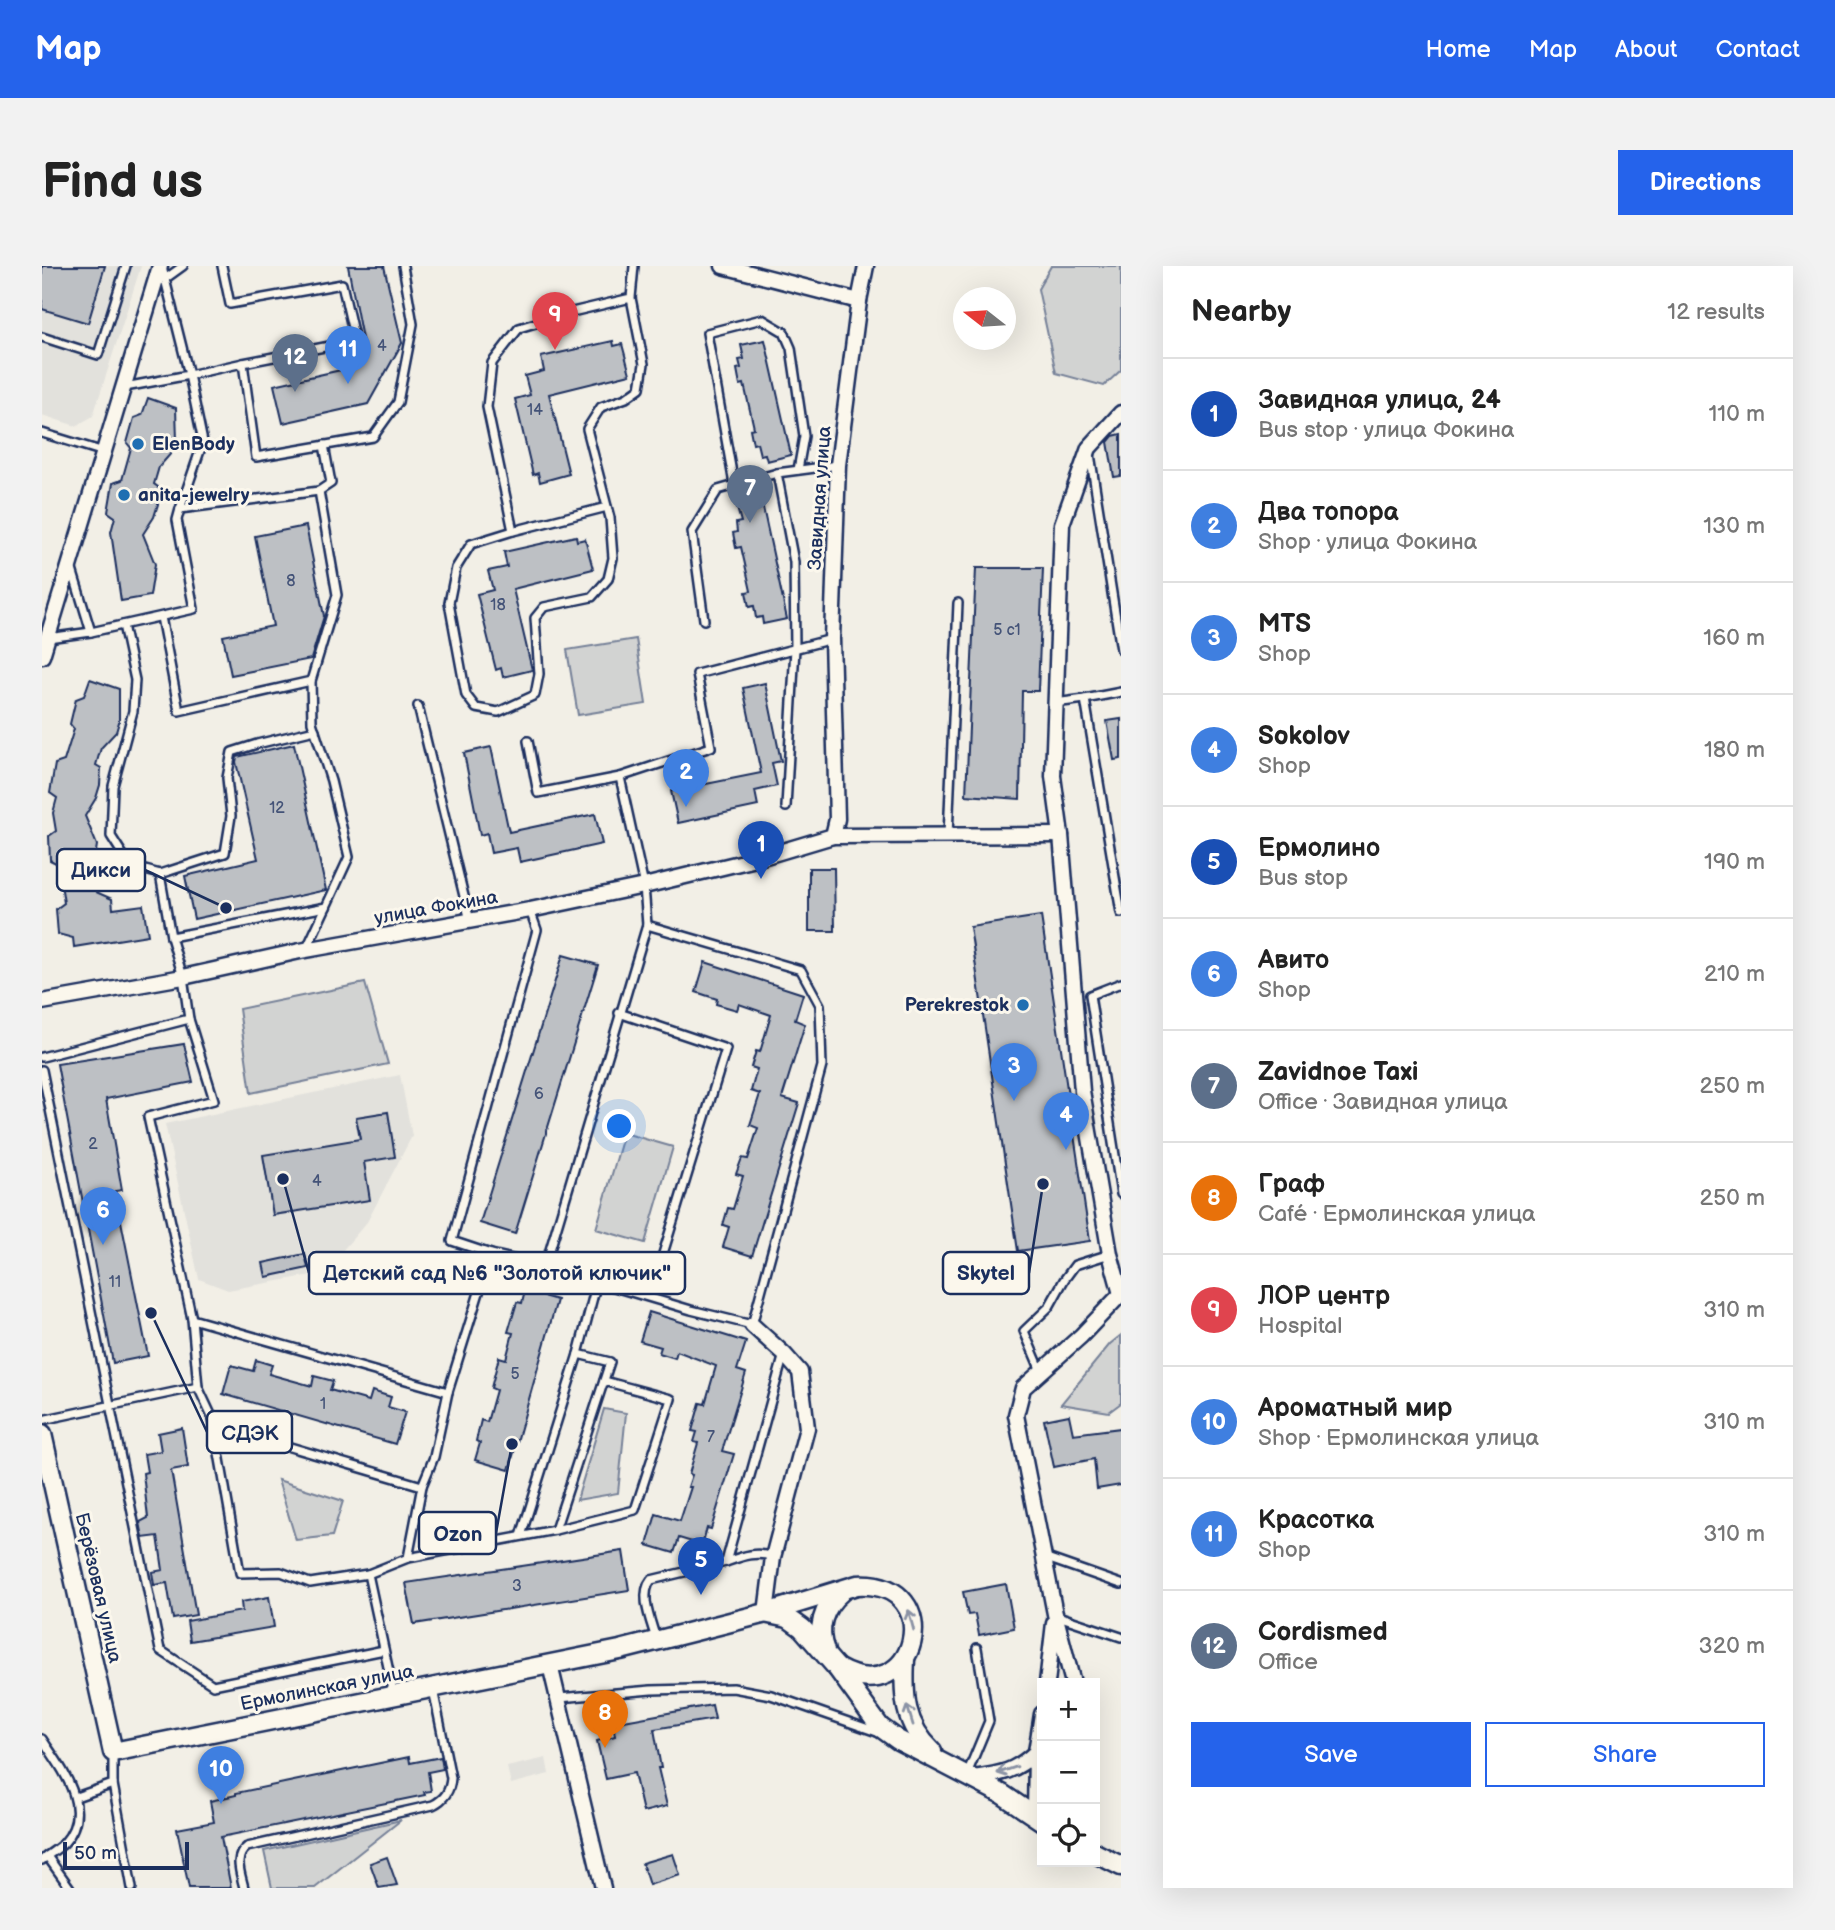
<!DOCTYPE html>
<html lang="en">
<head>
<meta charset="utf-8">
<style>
	:root { --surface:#fff; --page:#f2f2f2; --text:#222; --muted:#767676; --line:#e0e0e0; --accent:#2563eb }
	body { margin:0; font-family:"Balsamiq Sans",sans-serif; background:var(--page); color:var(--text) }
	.controls { position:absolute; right:21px; bottom:21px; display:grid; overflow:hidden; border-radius:0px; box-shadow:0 7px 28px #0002 }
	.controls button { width:63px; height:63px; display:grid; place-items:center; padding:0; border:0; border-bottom:2px solid var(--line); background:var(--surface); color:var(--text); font:35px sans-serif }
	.compass { position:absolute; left:911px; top:21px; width:63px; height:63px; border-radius:50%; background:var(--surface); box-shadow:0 7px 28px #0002; rotate:287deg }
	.scale { position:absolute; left:21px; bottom:18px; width:126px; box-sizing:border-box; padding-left:7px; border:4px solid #1b2f5e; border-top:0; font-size:19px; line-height:24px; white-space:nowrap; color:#1b2f5e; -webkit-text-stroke:5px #fbf7ec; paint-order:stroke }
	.you { position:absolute; left:578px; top:861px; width:24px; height:24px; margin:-18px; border:5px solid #fff; border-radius:50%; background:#1a73e8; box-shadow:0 0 0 10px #1a73e833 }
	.badge { display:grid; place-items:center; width:46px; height:46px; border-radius:50%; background:var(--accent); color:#fff; font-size:23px; font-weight:700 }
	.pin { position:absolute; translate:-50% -58px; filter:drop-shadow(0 2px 4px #0008) }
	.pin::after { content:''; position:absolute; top:37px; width:24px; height:21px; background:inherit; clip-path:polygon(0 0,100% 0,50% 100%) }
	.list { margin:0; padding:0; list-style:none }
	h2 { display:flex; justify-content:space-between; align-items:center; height:91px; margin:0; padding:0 28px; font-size:30px }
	h2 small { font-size:23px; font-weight:400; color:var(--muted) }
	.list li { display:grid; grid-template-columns:46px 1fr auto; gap:21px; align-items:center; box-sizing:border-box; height:112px; padding:0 28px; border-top:2px solid var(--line) }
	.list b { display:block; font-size:26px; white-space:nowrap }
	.list p { margin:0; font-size:23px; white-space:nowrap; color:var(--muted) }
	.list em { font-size:23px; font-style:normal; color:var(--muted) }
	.actions { display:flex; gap:14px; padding:21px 28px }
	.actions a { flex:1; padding:16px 0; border:2px solid var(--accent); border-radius:0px; text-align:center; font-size:24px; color:var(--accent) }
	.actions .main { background:var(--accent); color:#fff }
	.icon { flex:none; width:38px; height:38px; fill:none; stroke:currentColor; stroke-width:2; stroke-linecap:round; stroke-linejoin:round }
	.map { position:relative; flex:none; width:1079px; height:1622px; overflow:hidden; border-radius:0px }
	header { display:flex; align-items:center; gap:42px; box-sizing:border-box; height:98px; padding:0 35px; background:var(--accent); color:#fff }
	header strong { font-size:33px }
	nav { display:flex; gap:38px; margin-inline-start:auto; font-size:24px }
	.intro { display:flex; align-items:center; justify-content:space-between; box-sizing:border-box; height:168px; padding:0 42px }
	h1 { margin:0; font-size:49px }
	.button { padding:18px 32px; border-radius:0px; background:var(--accent); color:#fff; font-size:24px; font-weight:700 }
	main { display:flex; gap:42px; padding:0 42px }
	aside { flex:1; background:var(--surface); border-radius:0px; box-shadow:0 7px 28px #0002 }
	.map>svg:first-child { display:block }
	.built { fill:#e2e1dc }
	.green { fill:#d2d3d2; stroke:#768198; stroke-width:2 }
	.building { fill:#bdc0c4; stroke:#1b2f5e; stroke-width:2 }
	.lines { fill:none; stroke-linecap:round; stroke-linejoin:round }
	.service-casing { stroke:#1b2f5e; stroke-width:12 }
	.minor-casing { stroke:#1b2f5e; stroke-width:19 }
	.tertiary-casing { stroke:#1b2f5e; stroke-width:23 }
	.service { stroke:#fbf7ec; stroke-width:7 }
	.minor { stroke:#fbf7ec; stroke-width:14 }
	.tertiary { stroke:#fbf7ec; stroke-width:18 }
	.oneway { stroke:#8b93a5 }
	.poi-dot { fill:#1f6fb2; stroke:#fbf7ec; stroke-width:2.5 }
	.labels { text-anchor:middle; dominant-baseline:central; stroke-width:6; stroke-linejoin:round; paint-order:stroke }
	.number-label { font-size:16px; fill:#445378 }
	.poi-label { font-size:19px; font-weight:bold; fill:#1b2f5e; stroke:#fbf7ec; text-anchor:start }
	.street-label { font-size:19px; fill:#1b2f5e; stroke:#fbf7ec }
	.leader { fill:none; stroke:#1b2f5e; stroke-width:2.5 }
	.callout-dot { fill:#1b2f5e; stroke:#fbf7ec; stroke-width:2.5 }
	.callout { fill:#fbf7ec; stroke:#1b2f5e; stroke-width:2.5 }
	.callout-label { font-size:21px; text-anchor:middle; font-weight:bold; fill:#1b2f5e }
</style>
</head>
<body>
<header>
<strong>Map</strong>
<nav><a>Home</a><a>Map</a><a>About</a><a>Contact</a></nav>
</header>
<div class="intro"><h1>Find us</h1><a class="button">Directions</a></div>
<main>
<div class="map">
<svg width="1079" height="1622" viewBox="0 0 1079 1622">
	<rect width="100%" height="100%" fill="#f2efe6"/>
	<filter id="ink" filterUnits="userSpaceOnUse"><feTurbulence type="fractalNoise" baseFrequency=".0143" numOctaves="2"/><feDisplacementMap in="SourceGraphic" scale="14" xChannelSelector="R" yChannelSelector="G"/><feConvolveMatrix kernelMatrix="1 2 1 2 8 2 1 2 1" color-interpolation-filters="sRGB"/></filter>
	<g filter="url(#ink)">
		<g class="built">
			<polygon points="0,0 99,0 51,150 34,160 0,149"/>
			<polygon points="358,809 370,870 325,956 281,1007 186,1024 157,1013 123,858"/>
			<polygon points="504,1492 507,1508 469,1518 465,1501"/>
		</g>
		<g class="green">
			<polygon points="1009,0 1079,0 1079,104 1062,120 1014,107 996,23"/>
			<polygon points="594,373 604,438 536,449 525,384"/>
			<polygon points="323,717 346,798 209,827 197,743"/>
			<polygon points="582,867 631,881 603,977 554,963"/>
			<polygon points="1079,1069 1079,1137 1067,1146 1019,1138 1068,1078"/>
			<polygon points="562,1143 584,1147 576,1227 535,1234"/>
			<polygon points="236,1214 301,1235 290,1270 254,1274"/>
			<polygon points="359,1554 273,1622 230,1622 222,1585"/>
		</g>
		<g class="building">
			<polygon points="0,0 63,0 46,57 0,43"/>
			<polygon points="306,0 342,0 360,77 326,138 241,157 232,119 312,101 322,83"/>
			<polygon points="723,74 749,189 725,195 723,188 718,189 715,177 711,178 708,163 712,162 702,118 698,119 695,103 699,102 697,94 702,93 699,79"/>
			<polygon points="571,75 572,80 580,78 588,108 507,128 527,208 498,216 496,207 491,209 473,133 488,129 483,110 502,105 499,91"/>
			<polygon points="106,132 134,142 135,175 131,185 117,201 112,218 116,221 116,238 112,251 101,268 113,298 108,330 79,335 69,266 73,251 66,246 71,217 80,214 89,182 85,177 92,152 100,149"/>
			<polygon points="1079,168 1079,210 1072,211 1066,176 1071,170"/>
			<polygon points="720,237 745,353 721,358 720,351 714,352 712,340 707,341 704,326 709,325 707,316 699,281 694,282 691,267 695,266 694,257 699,256 695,242"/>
			<polygon points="264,260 282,350 269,393 189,409 181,370 231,360 213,270"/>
			<polygon points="534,270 535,275 543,273 551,303 471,323 490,404 461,411 459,402 454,404 435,328 451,324 446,305 465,301 462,286"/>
			<polygon points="934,302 1001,302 996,425 980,425 978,533 924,529"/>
			<polygon points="48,413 77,423 77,456 74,466 59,482 54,499 59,502 58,519 54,532 43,550 55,579 50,611 54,626 70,633 71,643 101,639 106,669 32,681 31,672 16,668 14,643 22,637 16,598 8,594 7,570 14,565 11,547 15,532 8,527 13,498 22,495 32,463 28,458 34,433 42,430"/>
			<polygon points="723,417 739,495 730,497 735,520 713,525 716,540 636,557 629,525 719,507 701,422"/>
			<polygon points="1079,453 1079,493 1072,494 1065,455"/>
			<polygon points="252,478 284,624 152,653 143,610 216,593 194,496 195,491"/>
			<polygon points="449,481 467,566 553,548 560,578 478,596 475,582 449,587 445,567 438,569 422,487"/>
			<polygon points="767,602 792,602 793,665 767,665"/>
			<polygon points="999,650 1048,975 976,985 928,661"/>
			<polygon points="521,689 556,699 473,968 438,957"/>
			<polygon points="663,696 761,728 753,754 763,758 740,832 757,837 710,990 681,981 687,961 681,959 686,942 691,943 701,910 694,908 700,892 706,893 716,862 708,859 718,828 709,825 715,803 709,801 714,785 718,786 729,749 697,738 695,744 674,738 675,733 654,726"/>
			<polygon points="142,778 151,816 64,833 80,924 73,925 106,1090 71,1097 15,798"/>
			<polygon points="346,846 353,891 322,896 328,934 231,949 221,889 318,873 314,851"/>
			<polygon points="263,988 266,1002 224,1011 221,997"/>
			<polygon points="483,1025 515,1034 467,1204 433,1194 438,1177 434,1175 439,1154 445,1156 454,1124 449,1122 457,1091 464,1093 471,1067 466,1066 475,1036 480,1037"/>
			<polygon points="607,1046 704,1076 695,1104 704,1107 680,1185 692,1188 669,1263 665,1262 660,1279 637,1272 632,1287 605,1279 614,1248 638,1255 640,1249 649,1221 646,1221 650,1209 647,1208 656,1177 652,1176 655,1166 650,1165 658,1137 663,1138 674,1100 635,1085 633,1092 617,1087 619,1081 598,1075"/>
			<polygon points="214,1094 230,1099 227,1108 270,1120 272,1110 291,1115 288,1124 327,1135 330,1125 349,1131 346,1141 363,1146 353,1178 181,1128 189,1099 211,1105"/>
			<polygon points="1027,1149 1031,1168 1079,1162 1079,1219 1055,1223 1052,1193 1012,1201 1002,1154"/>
			<polygon points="140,1162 146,1201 129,1204 154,1349 131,1353 125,1317 112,1319 110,1306 121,1304 116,1270 101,1272 98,1256 106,1252 101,1207 105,1206 102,1188 119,1185 116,1167"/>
			<polygon points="581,1285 587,1324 372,1358 364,1317"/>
			<polygon points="964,1318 972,1362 937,1369 933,1348 926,1349 921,1326"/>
			<polygon points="227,1331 232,1361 148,1375 145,1355 200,1345 199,1336"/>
			<polygon points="670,1439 673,1453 612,1463 619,1502 616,1502 625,1540 601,1546 592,1507 564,1513 555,1475 573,1470 571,1457"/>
			<polygon points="367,1491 368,1497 399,1491 401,1503 386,1506 389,1525 382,1526 383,1529 179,1571 189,1622 147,1622 135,1563 172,1556 168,1535 194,1529 194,1527"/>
			<polygon points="631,1588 638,1609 607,1619 600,1597"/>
			<polygon points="345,1591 355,1619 337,1622 328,1597"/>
		</g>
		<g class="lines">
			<g class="service-casing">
				<g id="service">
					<polyline points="180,0 188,38 300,18 313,75 201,97 214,191 331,171 356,136 371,58 361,0"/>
					<polyline points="123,13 141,0"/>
					<polyline points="589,32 602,98 598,122 584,132 559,141 545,163 568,252 571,292 566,313 550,331 502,341 493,352 497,408 493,429 456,446 434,442 424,429 407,337 414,302 429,278 471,265 445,141 450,97 477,62 530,46 589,32 592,0"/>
					<polyline points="0,71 56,89 84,0"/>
					<polyline points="201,97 147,109 161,176 138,243 277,225 289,217 282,179"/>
					<polyline points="83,121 147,109 120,1"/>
					<polyline points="0,167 62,186"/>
					<polyline points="1048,188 1079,384"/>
					<polyline points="692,218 665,67 720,53 742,66 749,82 762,170 756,204"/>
					<polyline points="471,265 565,241"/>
					<polyline points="29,300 49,366"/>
					<polyline points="119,351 137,445 269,415 295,329 277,225"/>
					<polyline points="662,354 650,266 676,224 735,207"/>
					<polyline points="81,359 93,414 91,445 71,520 69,570 88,600 118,608"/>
					<polyline points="6,372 49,366 152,343 135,254 138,243"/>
					<polyline points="1079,426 1043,433 1079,647"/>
					<polyline points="1013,437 1043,433"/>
					<polyline points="376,440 428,655"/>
					<polyline points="486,475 496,527 578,511"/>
					<polyline points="744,541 753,382 752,296 735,207 796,199"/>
					<polyline points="906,570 916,337"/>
					<polyline points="488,644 495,664 410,975 449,988 505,1001"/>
					<polygon points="605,659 759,704 778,739 780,800 710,1059 649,1044 505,1001 505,994"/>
					<polyline points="605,659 602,620 578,511 669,481 655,408 790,373"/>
					<polyline points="129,671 118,608 183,587 189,550 185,512 190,486 215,478 273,464"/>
					<polyline points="264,684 284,641"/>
					<polyline points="1079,717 1048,729 1079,928"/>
					<polyline points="577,747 684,783 608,1030"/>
					<polyline points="0,791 147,753"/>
					<polyline points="0,804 118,1384 171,1419 342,1384"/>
					<polyline points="449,988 406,1126 392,1191 380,1220 366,1292 513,1264 593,1244 629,1133 562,1115"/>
					<polyline points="150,1053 106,851 172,834 147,753 141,711 129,671 284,641 307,591 289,515 270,456 269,415"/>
					<polyline points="999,1105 982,1065 1007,1041 1022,1014 1033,999 1068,988"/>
					<polyline points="156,1121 171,1153 201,1167 380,1220"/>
					<polyline points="171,1153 198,1307 239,1306 268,1317 326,1308"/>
					<polyline points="0,1154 156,1121 150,1053 406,1126"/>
					<polyline points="513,1264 568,1096 536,1088 555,1016"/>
					<polyline points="479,1270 536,1088"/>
					<path d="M731,1291C714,1285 701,1290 684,1296L742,1088"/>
					<polyline points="1002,1291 1079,1318"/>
					<polyline points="1013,1349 1079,1371"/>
					<path d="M614,1373C609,1355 597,1329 609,1314L684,1296"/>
					<polyline points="352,1429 326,1308 366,1292"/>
					<polyline points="517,1432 609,1424 691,1422 729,1429 838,1467"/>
					<path d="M0,1473C19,1502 53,1543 22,1577C17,1582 10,1586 5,1590"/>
					<polyline points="925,1508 947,1455 935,1382"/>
					<polyline points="71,1518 90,1622"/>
					<polyline points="34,1531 71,1518 71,1486"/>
					<polyline points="0,1594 5,1590 28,1622"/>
					<path d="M202,1622C199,1608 191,1591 205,1581L391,1539C403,1533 408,1525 409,1512L391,1423"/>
				</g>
			</g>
			<g class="minor-casing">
				<g id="minor">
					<polyline points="681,0 817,35 796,199 790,373 795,553 791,570"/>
					<polyline points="817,35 824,0"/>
					<polyline points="0,390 118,0"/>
					<polyline points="0,736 141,711 258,685 488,644 602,620 714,593 791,570 1019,569"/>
					<polyline points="710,1059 742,1088 758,1106 765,1162 731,1291 724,1347"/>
					<polyline points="508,1399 561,1622"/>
					<polyline points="1005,1417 1012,1357"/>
					<polyline points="1031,1417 1013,1348 974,1149 981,1122 1039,1070 1079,1028 1068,988 1040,825 1019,569 1011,510 1020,258 1047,182 1079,147"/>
					<path d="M931,1512C958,1508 973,1506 994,1486"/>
					<polyline points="993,1550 994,1486 1000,1448"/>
				</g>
			</g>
			<g class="tertiary-casing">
				<g id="tertiary">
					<path d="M0,1168L71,1486L578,1384L724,1347L815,1319C907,1314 875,1448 795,1402"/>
					<polyline points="727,1348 746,1352 760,1362 795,1402 838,1461 856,1474 960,1528 1000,1555"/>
					<path d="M783,1385C774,1363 781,1341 799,1326"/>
					<path d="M863,1393C861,1430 862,1458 890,1485"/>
					<polyline points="1053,1587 1079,1600"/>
				</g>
			</g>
			<use href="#service" class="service"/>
			<use href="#minor" class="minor"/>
			<use href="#tertiary" class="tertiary"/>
		</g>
		<defs><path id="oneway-shaft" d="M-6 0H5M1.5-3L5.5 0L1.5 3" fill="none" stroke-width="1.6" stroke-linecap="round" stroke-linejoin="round" transform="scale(1.75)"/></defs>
		<g class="oneway">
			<use href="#oneway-shaft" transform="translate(869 1354) rotate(-105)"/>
			<use href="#oneway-shaft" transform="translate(868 1449) rotate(-107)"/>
			<use href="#oneway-shaft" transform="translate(965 1504) rotate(161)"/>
		</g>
	</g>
	<g class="poi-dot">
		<circle cx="96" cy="178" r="7"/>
		<circle cx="82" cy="229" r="7"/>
		<circle cx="981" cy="739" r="7"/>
	</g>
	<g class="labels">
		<g class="number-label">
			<text x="340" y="80">4</text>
			<text x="493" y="144">14</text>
			<text x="249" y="315">8</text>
			<text x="456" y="339">18</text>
			<text x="965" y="364">5 с1</text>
			<text x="235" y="542">12</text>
			<text x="497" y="828">6</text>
			<text x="51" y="878">2</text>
			<text x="275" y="915">4</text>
			<text x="73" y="1016">11</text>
			<text x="473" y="1108">5</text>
			<text x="281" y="1138">1</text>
			<text x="669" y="1171">7</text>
			<text x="475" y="1320">3</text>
		</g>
		<g class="poi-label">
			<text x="110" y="178">ElenBody</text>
			<text x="96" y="229">anita-jewelry</text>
			<text x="967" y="739" text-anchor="end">Perekrestok</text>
		</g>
		<g class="street-label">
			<text transform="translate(778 232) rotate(-86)">Завидная улица</text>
			<text transform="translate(394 642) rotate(-10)">улица Фокина</text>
			<text transform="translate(56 1322) rotate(77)">Берёзовая улица</text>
			<text transform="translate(285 1422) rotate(-11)">Ермолинская улица</text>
		</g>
	</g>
	<path class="leader" d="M184 642L103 604M241 913L267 1007M1001 918L987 1007M109 1047L165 1166M470 1178L454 1267"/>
	<g class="callout-dot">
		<circle cx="184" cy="642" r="7"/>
		<circle cx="241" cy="913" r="7"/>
		<circle cx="1001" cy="918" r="7"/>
		<circle cx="109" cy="1047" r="7"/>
		<circle cx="470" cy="1178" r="7"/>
	</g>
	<g class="callout">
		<rect x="15" y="583" width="88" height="42" rx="7"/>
		<rect x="267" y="986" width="376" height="42" rx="7"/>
		<rect x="901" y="986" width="86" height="42" rx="7"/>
		<rect x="165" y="1145" width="85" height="42" rx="7"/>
		<rect x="377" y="1246" width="77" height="42" rx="7"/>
	</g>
	<g class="callout-label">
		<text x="59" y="611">Дикси</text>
		<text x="455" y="1014">Детский сад №6 "Золотой ключик"</text>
		<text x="944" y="1014">Skytel</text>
		<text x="208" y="1174">СДЭК</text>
		<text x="416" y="1275">Ozon</text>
	</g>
</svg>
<div class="controls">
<button>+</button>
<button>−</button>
<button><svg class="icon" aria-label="locate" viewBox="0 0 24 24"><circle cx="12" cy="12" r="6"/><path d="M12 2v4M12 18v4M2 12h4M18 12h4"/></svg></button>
</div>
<svg class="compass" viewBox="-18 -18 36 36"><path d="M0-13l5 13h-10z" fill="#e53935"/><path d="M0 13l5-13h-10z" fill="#767676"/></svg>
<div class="scale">50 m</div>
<div class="you"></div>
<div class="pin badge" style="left:719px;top:613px;background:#1a4fb4">1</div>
<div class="pin badge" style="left:644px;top:541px;background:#3f7fe0">2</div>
<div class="pin badge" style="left:972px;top:835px;background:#3f7fe0">3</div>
<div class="pin badge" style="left:1024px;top:884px;background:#3f7fe0">4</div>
<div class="pin badge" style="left:659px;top:1329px;background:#1a4fb4">5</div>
<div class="pin badge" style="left:61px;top:979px;background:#3f7fe0">6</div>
<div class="pin badge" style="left:708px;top:257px;background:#5c6f8a">7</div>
<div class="pin badge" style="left:563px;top:1482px;background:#e8710a">8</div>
<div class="pin badge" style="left:513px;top:84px;background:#e0444e">9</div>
<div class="pin badge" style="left:179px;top:1538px;background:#3f7fe0">10</div>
<div class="pin badge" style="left:306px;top:118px;background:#3f7fe0">11</div>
<div class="pin badge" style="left:253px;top:126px;background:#5c6f8a">12</div>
</div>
<aside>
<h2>Nearby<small>12 results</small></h2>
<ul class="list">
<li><span class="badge" style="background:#1a4fb4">1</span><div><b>Завидная улица, 24</b><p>Bus stop · улица Фокина</p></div><em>110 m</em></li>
<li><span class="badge" style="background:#3f7fe0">2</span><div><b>Два топора</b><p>Shop · улица Фокина</p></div><em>130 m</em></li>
<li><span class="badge" style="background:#3f7fe0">3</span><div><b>MTS</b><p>Shop</p></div><em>160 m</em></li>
<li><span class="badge" style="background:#3f7fe0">4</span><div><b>Sokolov</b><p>Shop</p></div><em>180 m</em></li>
<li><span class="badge" style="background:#1a4fb4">5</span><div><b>Ермолино</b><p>Bus stop</p></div><em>190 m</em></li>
<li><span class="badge" style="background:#3f7fe0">6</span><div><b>Авито</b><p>Shop</p></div><em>210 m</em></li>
<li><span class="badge" style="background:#5c6f8a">7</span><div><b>Zavidnoe Taxi</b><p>Office · Завидная улица</p></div><em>250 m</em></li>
<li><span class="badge" style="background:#e8710a">8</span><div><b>Граф</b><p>Café · Ермолинская улица</p></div><em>250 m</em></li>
<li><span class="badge" style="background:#e0444e">9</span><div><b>ЛОР центр</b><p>Hospital</p></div><em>310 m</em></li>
<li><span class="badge" style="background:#3f7fe0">10</span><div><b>Ароматный мир</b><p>Shop · Ермолинская улица</p></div><em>310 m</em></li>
<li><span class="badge" style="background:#3f7fe0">11</span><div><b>Красотка</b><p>Shop</p></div><em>310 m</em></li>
<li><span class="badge" style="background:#5c6f8a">12</span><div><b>Cordismed</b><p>Office</p></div><em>320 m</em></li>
</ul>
<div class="actions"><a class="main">Save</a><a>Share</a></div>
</aside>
</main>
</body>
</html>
